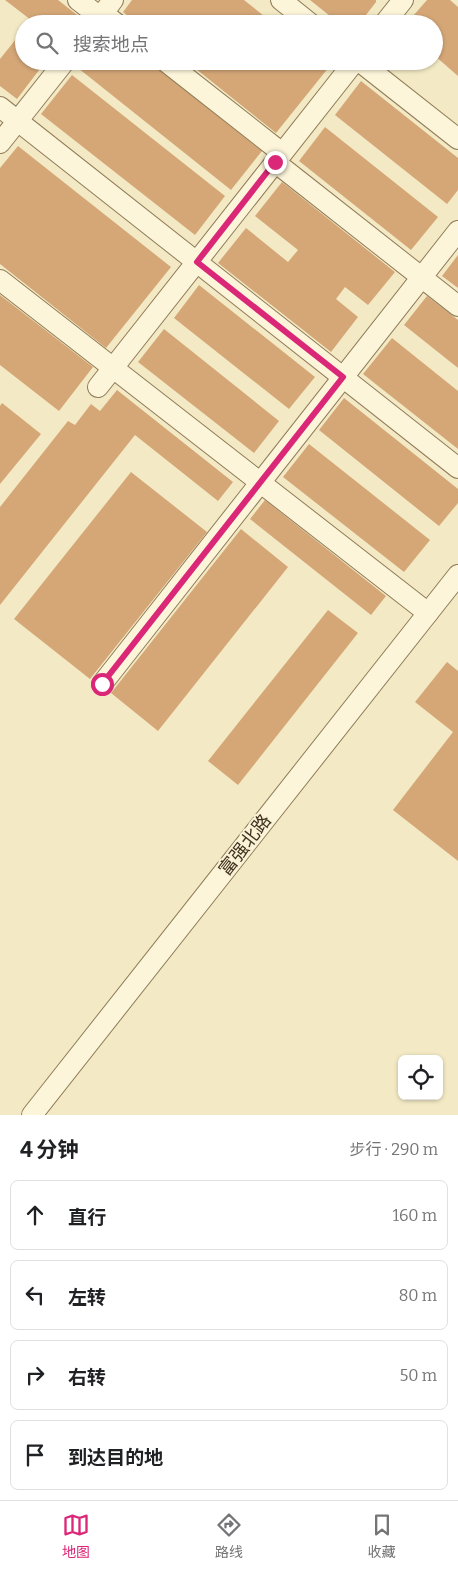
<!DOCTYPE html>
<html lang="zh">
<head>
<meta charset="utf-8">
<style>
	:root { --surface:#fff; --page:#f2f2f2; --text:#202124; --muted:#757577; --line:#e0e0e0; --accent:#db2777 }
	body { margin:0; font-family:Bitter,"Noto Sans SC",serif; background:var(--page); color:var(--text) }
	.controls { position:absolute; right:15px; bottom:15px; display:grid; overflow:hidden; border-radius:8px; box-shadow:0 1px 4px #0004 }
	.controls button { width:45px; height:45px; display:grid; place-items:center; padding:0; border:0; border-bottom:1px solid var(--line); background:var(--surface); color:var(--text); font:25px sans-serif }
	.stop { position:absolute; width:15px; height:15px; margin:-11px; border:4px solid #db2777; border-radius:50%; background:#fff }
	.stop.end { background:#db2777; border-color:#fff; box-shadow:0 1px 5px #0008 }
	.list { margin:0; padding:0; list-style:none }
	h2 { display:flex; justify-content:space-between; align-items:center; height:65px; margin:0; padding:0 20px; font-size:21px }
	h2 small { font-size:16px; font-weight:400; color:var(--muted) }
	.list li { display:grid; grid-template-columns:32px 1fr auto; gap:15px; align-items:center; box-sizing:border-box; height:70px; margin:0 10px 10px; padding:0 10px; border:1px solid var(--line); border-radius:8px }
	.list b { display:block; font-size:19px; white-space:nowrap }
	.list em { font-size:16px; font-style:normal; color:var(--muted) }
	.icon { flex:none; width:28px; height:28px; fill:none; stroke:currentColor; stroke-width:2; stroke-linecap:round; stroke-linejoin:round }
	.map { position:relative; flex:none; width:458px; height:1115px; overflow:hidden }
	.search { position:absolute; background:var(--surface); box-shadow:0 1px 4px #0004; left:15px; right:15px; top:15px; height:55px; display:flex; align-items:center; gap:12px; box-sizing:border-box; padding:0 18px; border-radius:28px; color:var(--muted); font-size:19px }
	.sheet { height:385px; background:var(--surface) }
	nav { display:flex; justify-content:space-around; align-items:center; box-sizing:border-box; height:70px; border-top:1px solid var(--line); background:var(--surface); font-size:14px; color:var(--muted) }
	nav a { display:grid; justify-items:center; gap:2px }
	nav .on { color:var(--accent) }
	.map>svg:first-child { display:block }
	.building { fill:#d5a777 }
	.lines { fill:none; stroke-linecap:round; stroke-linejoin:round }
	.minor-casing { stroke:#907c58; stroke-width:22 }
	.minor { stroke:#fcf5da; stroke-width:20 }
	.route { stroke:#db2777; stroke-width:6 }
	.labels { text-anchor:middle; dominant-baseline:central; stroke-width:4; stroke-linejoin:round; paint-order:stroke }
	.street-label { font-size:18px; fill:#3f311e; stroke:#f9f2d6 }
</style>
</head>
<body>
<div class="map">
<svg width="458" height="1115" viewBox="0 0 458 1115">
	<rect width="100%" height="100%" fill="#f3eac5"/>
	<g class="building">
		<polygon points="5,0 58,0 81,18 76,24 28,24 31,20"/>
		<polygon points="132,0 244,0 274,24 138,24 123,12"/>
		<polygon points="310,0 376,0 376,2 359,24 340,24"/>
		<polygon points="427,0 450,0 458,7 458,76 434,55 434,24 406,24"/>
		<polygon points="24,29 24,61 46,61 17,99 0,86 0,59"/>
		<polygon points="84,61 148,61 262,151 231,190 78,68"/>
		<polygon points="186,61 321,61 329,67 276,133"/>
		<polygon points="72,75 225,196 195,235 41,114"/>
		<polygon points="361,81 458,158 458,190 447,204 335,115"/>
		<polygon points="325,127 438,217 411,250 299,161"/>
		<polygon points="18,146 171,267 106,348 0,264 0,168"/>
		<polygon points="282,182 395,272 368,305 345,287 336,299 358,317 331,352 218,263 246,228 288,262 298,250 255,216"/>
		<polygon points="458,255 458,288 442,276"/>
		<polygon points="199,285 315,377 289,409 174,318"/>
		<polygon points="0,295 93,367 59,411 0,365"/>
		<polygon points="427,296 458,320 458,368 404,325"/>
		<polygon points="164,329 279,421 254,453 138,362"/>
		<polygon points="392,338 458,391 458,449 363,374"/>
		<polygon points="117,390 233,482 218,501 135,435 0,605 0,507 68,421 75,425 91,404 100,411"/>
		<polygon points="344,398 458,489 458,503 439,526 319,430"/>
		<polygon points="2,403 41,434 0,484 0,406"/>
		<polygon points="309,444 430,540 404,572 283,477"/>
		<polygon points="131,472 207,532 90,679 14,619"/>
		<polygon points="265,500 386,596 371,615 250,519"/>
		<polygon points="241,529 288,567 158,731 111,693"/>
		<polygon points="328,610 358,633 238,785 208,761"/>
		<polygon points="447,662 458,671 458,861 393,810 453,732 415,702"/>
	</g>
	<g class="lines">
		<g class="minor-casing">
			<g id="minor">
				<polyline points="78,0 100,17"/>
				<polyline points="281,0 311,24"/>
				<polyline points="103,13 117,24"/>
				<polyline points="95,24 113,0"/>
				<polyline points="384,24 403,0"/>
				<polyline points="165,61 282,153"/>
				<polyline points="359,61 458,139"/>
				<polyline points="0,107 458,468"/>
				<polyline points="0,143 65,61"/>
				<polyline points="275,162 458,306"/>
				<polyline points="0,280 428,613"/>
				<polyline points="98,387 355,61"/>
				<polyline points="102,684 458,231"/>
				<polyline points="32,1115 458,575"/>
			</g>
		</g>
		<use href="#minor" class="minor"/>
	</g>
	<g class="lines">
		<polyline class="route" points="102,684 343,377 197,262 275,162"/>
	</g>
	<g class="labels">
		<g class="street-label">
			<text transform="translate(245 845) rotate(-52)">富强北路</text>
		</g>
	</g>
</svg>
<div class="controls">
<button><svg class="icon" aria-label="locate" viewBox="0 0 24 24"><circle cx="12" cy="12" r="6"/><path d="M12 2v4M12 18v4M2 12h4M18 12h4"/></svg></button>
</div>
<div class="stop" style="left:102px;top:684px"></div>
<div class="stop end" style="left:275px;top:162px"></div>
<div class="search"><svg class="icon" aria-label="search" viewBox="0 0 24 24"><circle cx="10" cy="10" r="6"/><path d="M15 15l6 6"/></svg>搜索地点</div>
</div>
<section class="sheet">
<h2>4 分钟<small>步行 · 290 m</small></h2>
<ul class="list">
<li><svg class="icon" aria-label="ahead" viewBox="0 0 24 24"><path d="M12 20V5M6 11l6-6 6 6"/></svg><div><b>直行</b></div><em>160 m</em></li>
<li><svg class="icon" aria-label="left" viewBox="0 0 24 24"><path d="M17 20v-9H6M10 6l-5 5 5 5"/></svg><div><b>左转</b></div><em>80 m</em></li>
<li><svg class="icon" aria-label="right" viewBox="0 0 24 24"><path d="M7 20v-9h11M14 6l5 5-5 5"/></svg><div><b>右转</b></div><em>50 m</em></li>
<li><svg class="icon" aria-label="arrive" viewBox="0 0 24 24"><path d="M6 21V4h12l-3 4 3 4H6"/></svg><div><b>到达目的地</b></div></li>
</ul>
</section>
<nav>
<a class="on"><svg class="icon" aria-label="map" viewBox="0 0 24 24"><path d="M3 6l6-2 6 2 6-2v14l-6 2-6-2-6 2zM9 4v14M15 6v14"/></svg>地图</a>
<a><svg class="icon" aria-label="directions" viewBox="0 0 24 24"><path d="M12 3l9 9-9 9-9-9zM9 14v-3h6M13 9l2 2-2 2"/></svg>路线</a>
<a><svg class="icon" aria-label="saved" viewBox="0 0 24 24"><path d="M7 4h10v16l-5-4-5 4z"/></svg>收藏</a>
</nav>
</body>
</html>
